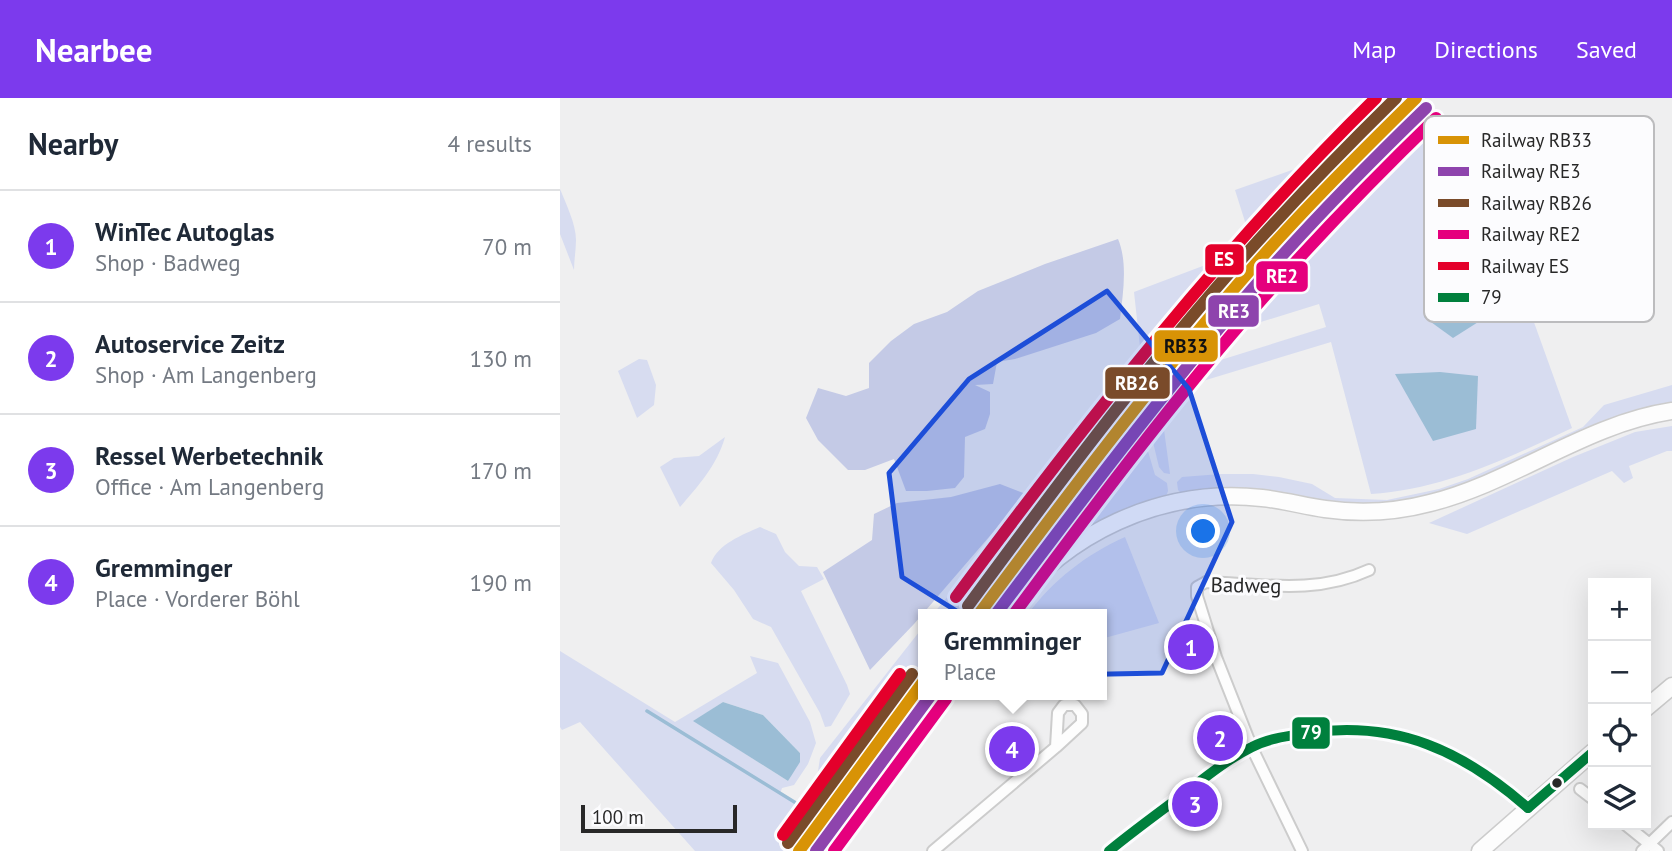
<!DOCTYPE html>
<html lang="en">
<head>
<meta charset="utf-8">
<style>
	:root { --surface:#fff; --page:#f6f6f7; --text:#1f2937; --muted:#747a83; --line:#e0e1e3; --accent:#7c3aed }
	body { margin:0; font-family:"PT Sans",sans-serif; background:var(--page); color:var(--text) }
	.controls { position:absolute; right:21px; bottom:21px; display:grid; overflow:hidden; border-radius:0px; box-shadow:0 7px 28px #0002 }
	.controls button { width:63px; height:63px; display:grid; place-items:center; padding:0; border:0; border-bottom:2px solid var(--line); background:var(--surface); color:var(--text); font:35px sans-serif }
	.scale { position:absolute; left:21px; bottom:18px; width:156px; box-sizing:border-box; padding-left:7px; border:4px solid #282828; border-top:0; font-size:19px; line-height:24px; white-space:nowrap; color:#282828; -webkit-text-stroke:5px #fcfcfe; paint-order:stroke }
	.you { position:absolute; left:644px; top:434px; width:24px; height:24px; margin:-18px; border:5px solid #fff; border-radius:50%; background:#1a73e8; box-shadow:0 0 0 10px #1a73e833 }
	.badge { display:grid; place-items:center; width:46px; height:46px; border-radius:50%; background:var(--accent); color:#fff; font-size:23px; font-weight:700 }
	.pin { position:absolute; translate:-50% -50%; border:4px solid #fff; box-shadow:0 2px 7px #0006 }
	.popup { position:absolute; left:358px; top:511px; width:189px; height:91px; box-sizing:border-box; display:grid; place-content:center; border-radius:0px; background:var(--surface); filter:drop-shadow(0 2px 5px #0005); font-size:23px; white-space:nowrap; color:var(--muted) }
	.popup b { font-size:26px; color:var(--text) }
	.popup::after { content:''; position:absolute; left:50%; top:100%; margin-left:-14px; border:14px solid transparent; border-top-color:var(--surface) }
	.list { margin:0; padding:0; list-style:none }
	h2 { display:flex; justify-content:space-between; align-items:center; height:91px; margin:0; padding:0 28px; font-size:30px }
	h2 small { font-size:23px; font-weight:400; color:var(--muted) }
	.list li { display:grid; grid-template-columns:46px 1fr auto; gap:21px; align-items:center; box-sizing:border-box; height:112px; padding:0 28px; border-top:2px solid var(--line) }
	.list b { display:block; font-size:26px; white-space:nowrap }
	.list p { margin:0; font-size:23px; white-space:nowrap; color:var(--muted) }
	.list em { font-size:23px; font-style:normal; color:var(--muted) }
	.icon { flex:none; width:38px; height:38px; fill:none; stroke:currentColor; stroke-width:2; stroke-linecap:round; stroke-linejoin:round }
	.map { position:relative; flex:none; width:1112px; height:753px; overflow:hidden }
	header { display:flex; align-items:center; gap:42px; box-sizing:border-box; height:98px; padding:0 35px; background:var(--accent); color:#fff }
	header strong { font-size:33px }
	nav { display:flex; gap:38px; margin-inline-start:auto; font-size:24px }
	main { display:flex }
	aside { flex:1; background:var(--surface) }
	.map>svg:first-child { display:block }
	.green { fill:#d7dcf0; fill-rule:evenodd }
	.forest { fill:#c4cae6 }
	.water { fill:#9bbdd5 }
	.lines { fill:none; stroke-linecap:round; stroke-linejoin:round }
	.stream { stroke:#9bbdd5; stroke-width:3.5 }
	.minor-casing { stroke:#ccc; stroke-width:14 }
	.secondary-casing { stroke:#ccc; stroke-width:19 }
	.minor { stroke:#fdfdfd; stroke-width:10 }
	.secondary { stroke:#fdfdfd; stroke-width:16 }
	.bus-1-casing { stroke:#fcfcfe; stroke-width:16 }
	.bus-1 { stroke:#00803d; stroke-width:10 }
	.rail-1-casing { stroke:#fcfcfe; stroke-width:18 }
	.rail-2-casing { stroke:#fcfcfe; stroke-width:18 }
	.rail-3-casing { stroke:#fcfcfe; stroke-width:18 }
	.rail-4-casing { stroke:#fcfcfe; stroke-width:18 }
	.rail-5-casing { stroke:#fcfcfe; stroke-width:18 }
	.rail-1 { stroke:#d89306; stroke-width:12 }
	.rail-2 { stroke:#8e44ad; stroke-width:12 }
	.rail-3 { stroke:#7a4b2a; stroke-width:12 }
	.rail-4 { stroke:#e5007d; stroke-width:12 }
	.rail-5 { stroke:#e4002b; stroke-width:12 }
	.marked { fill:#1d4ed8; fill-opacity:0.2; stroke:#1d4ed8; stroke-width:5; stroke-linejoin:round }
	.bus-dot { fill:#282828; stroke:#fcfcfe; stroke-width:2.5 }
	.labels { text-anchor:middle; dominant-baseline:central; stroke-width:6; stroke-linejoin:round; paint-order:stroke }
	.street-label { font-size:21px; fill:#282828; stroke:#fcfcfe }
	.key { fill:#fcfcfe; stroke:#bcbcbe; stroke-width:2 }
	.key-label { font-size:19px; fill:#282828 }
	.line-badge { stroke:#fcfcfe; stroke-width:2.5 }
	.badge-label { font-size:19px; text-anchor:middle; font-weight:bold; fill:#fff }
	.pale-badge-label { font-size:19px; text-anchor:middle; font-weight:bold; fill:#111 }
</style>
</head>
<body>
<header>
<strong>Nearbee</strong>
<nav><a>Map</a><a>Directions</a><a>Saved</a></nav>
</header>
<main>
<aside>
<h2>Nearby<small>4 results</small></h2>
<ul class="list">
<li><span class="badge">1</span><div><b>WinTec Autoglas</b><p>Shop · Badweg</p></div><em>70 m</em></li>
<li><span class="badge">2</span><div><b>Autoservice Zeitz</b><p>Shop · Am Langenberg</p></div><em>130 m</em></li>
<li><span class="badge">3</span><div><b>Ressel Werbetechnik</b><p>Office · Am Langenberg</p></div><em>170 m</em></li>
<li><span class="badge">4</span><div><b>Gremminger</b><p>Place · Vorderer Böhl</p></div><em>190 m</em></li>
</ul>
</aside>
<div class="map">
<svg width="1112" height="753" viewBox="0 0 1112 753">
	<rect width="100%" height="100%" fill="#efeff0"/>
	<g class="green">
		<path d="M899,34L948,152L1012,330C948,360 882,392 811,396L771,244L623,289L635,270L766,229L759,206L662,236L728,148L798,74L814,64L831,47Z"/>
		<polygon points="786,53 693,149 637,213 493,394 405,516 373,516 579,271 581,258 574,194 693,149 675,92"/>
		<path d="M0,91C6,106 16,126 16,142C16,152 14,162 14,172L0,136Z"/>
		<path d="M767,97L725,146L677,210L624,276L606,301L602,317L610,376L604,375L599,369L592,340L585,343L595,377L607,385L608,393L605,401C566,414 528,426 495,452C484,461 473,472 462,482L454,481C497,422 539,363 585,306C642,233 703,164 767,97Z"/>
		<polygon points="79,261 87,262 96,287 94,307 77,320 58,273"/>
		<polygon points="1112,287 1112,307 900,392 829,406 798,408 758,405 737,397 708,393 622,396 618,392 617,384 622,379 661,376 693,376 719,379 752,386 775,400 827,402 879,391 908,381 1023,329 1044,307"/>
		<polygon points="1112,328 1112,353 1107,353 1069,368 1073,380 1064,385 1052,373 907,436 869,425 1013,359 1075,334"/>
		<path d="M165,339C157,367 139,387 120,409L100,369L114,360L139,358Z"/>
		<path d="M200,429L216,436L225,454L239,468L257,469L264,481L241,493L287,587L290,596L271,628L265,629L260,615L211,529L193,521L174,492L151,465C158,446 182,437 200,429Z"/>
		<path d="M565,439L599,525L541,541V516H468C493,482 527,456 565,439Z"/>
		<polygon points="363,529 363,575 268,707 258,698 257,680 260,660"/>
		<path d="M0,553L115,624L197,575L190,558L218,565L250,624L256,645L248,666L234,687L222,690L220,696L260,718L235,753H135L20,624L2,632L0,629ZM163,604L203,617L240,655L228,683L134,623Z"/>
	</g>
	<g class="forest">
		<path d="M558,141C568,165 563,195 560,221L536,235L455,261L437,264L433,286L415,287L430,294V316L425,331L405,339L404,379L395,390L367,393H346L334,361L305,372H288L258,342L246,320L258,290L286,298L309,290V265L331,243L354,226L387,214L418,193L485,166Z"/>
		<polygon points="440,386 466,396 354,526 310,572 263,474 312,442 314,416 337,405 391,399"/>
	</g>
	<g class="water">
		<polygon points="905,180 934,214 893,240 864,219 876,196"/>
		<polygon points="880,274 918,278 916,331 873,343 835,276"/>
		<polygon points="163,604 203,617 240,655 240,664 228,683 133,623"/>
	</g>
	<g class="lines">
		<polyline class="stream" points="87,613 257,718"/>
		<g class="minor-casing">
			<g id="minor">
				<polyline points="1020,691 1033,701"/>
				<polyline points="1066,727 1098,753"/>
				<polyline points="373,753 496,649 522,625 522,616 515,607 504,607 498,615 496,649"/>
				<path d="M549,753C572,735 594,718 617,701C641,682 665,663 692,649C708,641 726,639 743,636C766,632 800,630 823,634C877,643 928,673 968,710"/>
				<path d="M742,753L692,650L656,559L637,498V489L646,484C702,486 755,497 809,472"/>
				<polyline points="1082,753 1112,724"/>
			</g>
		</g>
		<g class="secondary-casing">
			<g id="secondary">
				<path d="M444,516C504,435 601,389 702,400C723,402 744,408 765,411C800,416 836,414 870,405C954,384 1026,326 1112,313"/>
				<polyline points="1086,610 1112,588"/>
				<polyline points="273,753 386,597"/>
				<polyline points="920,753 1033,654"/>
			</g>
		</g>
		<use href="#minor" class="minor"/>
		<use href="#secondary" class="secondary"/>
		<g class="bus-1-casing">
			<g id="bus-1">
				<polyline points="968,710 1033,654"/>
				<path d="M549,753C571,735 594,718 617,701C641,683 664,663 692,649C709,640 729,638 748,635C837,622 903,653 968,710"/>
			</g>
		</g>
		<use href="#bus-1" class="bus-1"/>
		<g class="rail-1-casing">
			<g id="rail-1">
				<path d="M419,516C503,403 587,291 679,185C735,120 795,60 856,0"/>
				<polyline points="239,753 363,584"/>
			</g>
		</g>
		<g class="rail-2-casing">
			<g id="rail-2">
				<path d="M436,516C518,407 600,298 689,195C745,130 805,69 866,10"/>
				<polyline points="256,753 371,597"/>
			</g>
		</g>
		<g class="rail-3-casing">
			<g id="rail-3">
				<path d="M408,508C492,394 577,280 671,173C724,113 779,56 836,0"/>
				<polyline points="228,745 352,576"/>
			</g>
		</g>
		<g class="rail-4-casing">
			<g id="rail-4">
				<path d="M454,516C534,408 614,301 703,200C758,138 816,78 876,20"/>
				<polyline points="274,753 386,601"/>
			</g>
		</g>
		<g class="rail-5-casing">
			<g id="rail-5">
				<path d="M396,499C526,324 660,153 816,0"/>
				<polyline points="223,737 340,576"/>
			</g>
		</g>
		<use href="#rail-1" class="rail-1"/>
		<use href="#rail-2" class="rail-2"/>
		<use href="#rail-3" class="rail-3"/>
		<use href="#rail-4" class="rail-4"/>
		<use href="#rail-5" class="rail-5"/>
	</g>
	<path class="marked" d="M547,193L629,291L672,424L602,575L499,577L342,479L329,375L409,281Z"/>
	<circle class="bus-dot" cx="997" cy="685" r="6"/>
	<g class="labels">
		<g class="street-label">
			<text transform="translate(686 487) rotate(1)">Badweg</text>
		</g>
	</g>
	<rect x="864" y="18" width="230" height="206" rx="10" class="key"/>
	<rect x="878" y="38" width="31" height="8" fill="#d89306"/>
	<rect x="878" y="69" width="31" height="9" fill="#8e44ad"/>
	<rect x="878" y="101" width="31" height="8" fill="#7a4b2a"/>
	<rect x="878" y="132" width="31" height="9" fill="#e5007d"/>
	<rect x="878" y="164" width="31" height="8" fill="#e4002b"/>
	<rect x="878" y="195" width="31" height="9" fill="#00803d"/>
	<g class="key-label">
		<text x="921" y="49">Railway RB33</text>
		<text x="921" y="80">Railway RE3</text>
		<text x="921" y="112">Railway RB26</text>
		<text x="921" y="143">Railway RE2</text>
		<text x="921" y="175">Railway ES</text>
		<text x="921" y="206">79</text>
	</g>
	<g class="line-badge">
		<rect x="644" y="145" width="41" height="33" rx="7" fill="#e4002b"/>
		<rect x="695" y="162" width="54" height="33" rx="7" fill="#e5007d"/>
		<rect x="647" y="196" width="53" height="34" rx="7" fill="#8e44ad"/>
		<rect x="593" y="231" width="66" height="34" rx="7" fill="#d89306"/>
		<rect x="544" y="268" width="67" height="34" rx="7" fill="#7a4b2a"/>
		<rect x="731" y="618" width="40" height="34" rx="7" fill="#00803d"/>
	</g>
	<g class="badge-label">
		<text x="664" y="168">ES</text>
		<text x="722" y="185">RE2</text>
		<text x="674" y="220">RE3</text>
		<text x="577" y="292">RB26</text>
		<text x="751" y="641">79</text>
	</g>
	<g class="pale-badge-label">
		<text x="626" y="255">RB33</text>
	</g>
</svg>
<div class="controls">
<button>+</button>
<button>−</button>
<button><svg class="icon" aria-label="locate" viewBox="0 0 24 24"><circle cx="12" cy="12" r="6"/><path d="M12 2v4M12 18v4M2 12h4M18 12h4"/></svg></button>
<button><svg class="icon" aria-label="layers" viewBox="0 0 24 24"><path d="M12 4l9 5-9 5-9-5zM3 14l9 5 9-5"/></svg></button>
</div>
<div class="scale">100 m</div>
<div class="you"></div>
<div class="pin badge" style="left:631px;top:549px">1</div>
<div class="pin badge" style="left:660px;top:640px">2</div>
<div class="pin badge" style="left:635px;top:706px">3</div>
<div class="pin badge" style="left:452px;top:651px">4</div>
<div class="popup"><b>Gremminger</b>Place</div>
</div>
</main>
</body>
</html>
